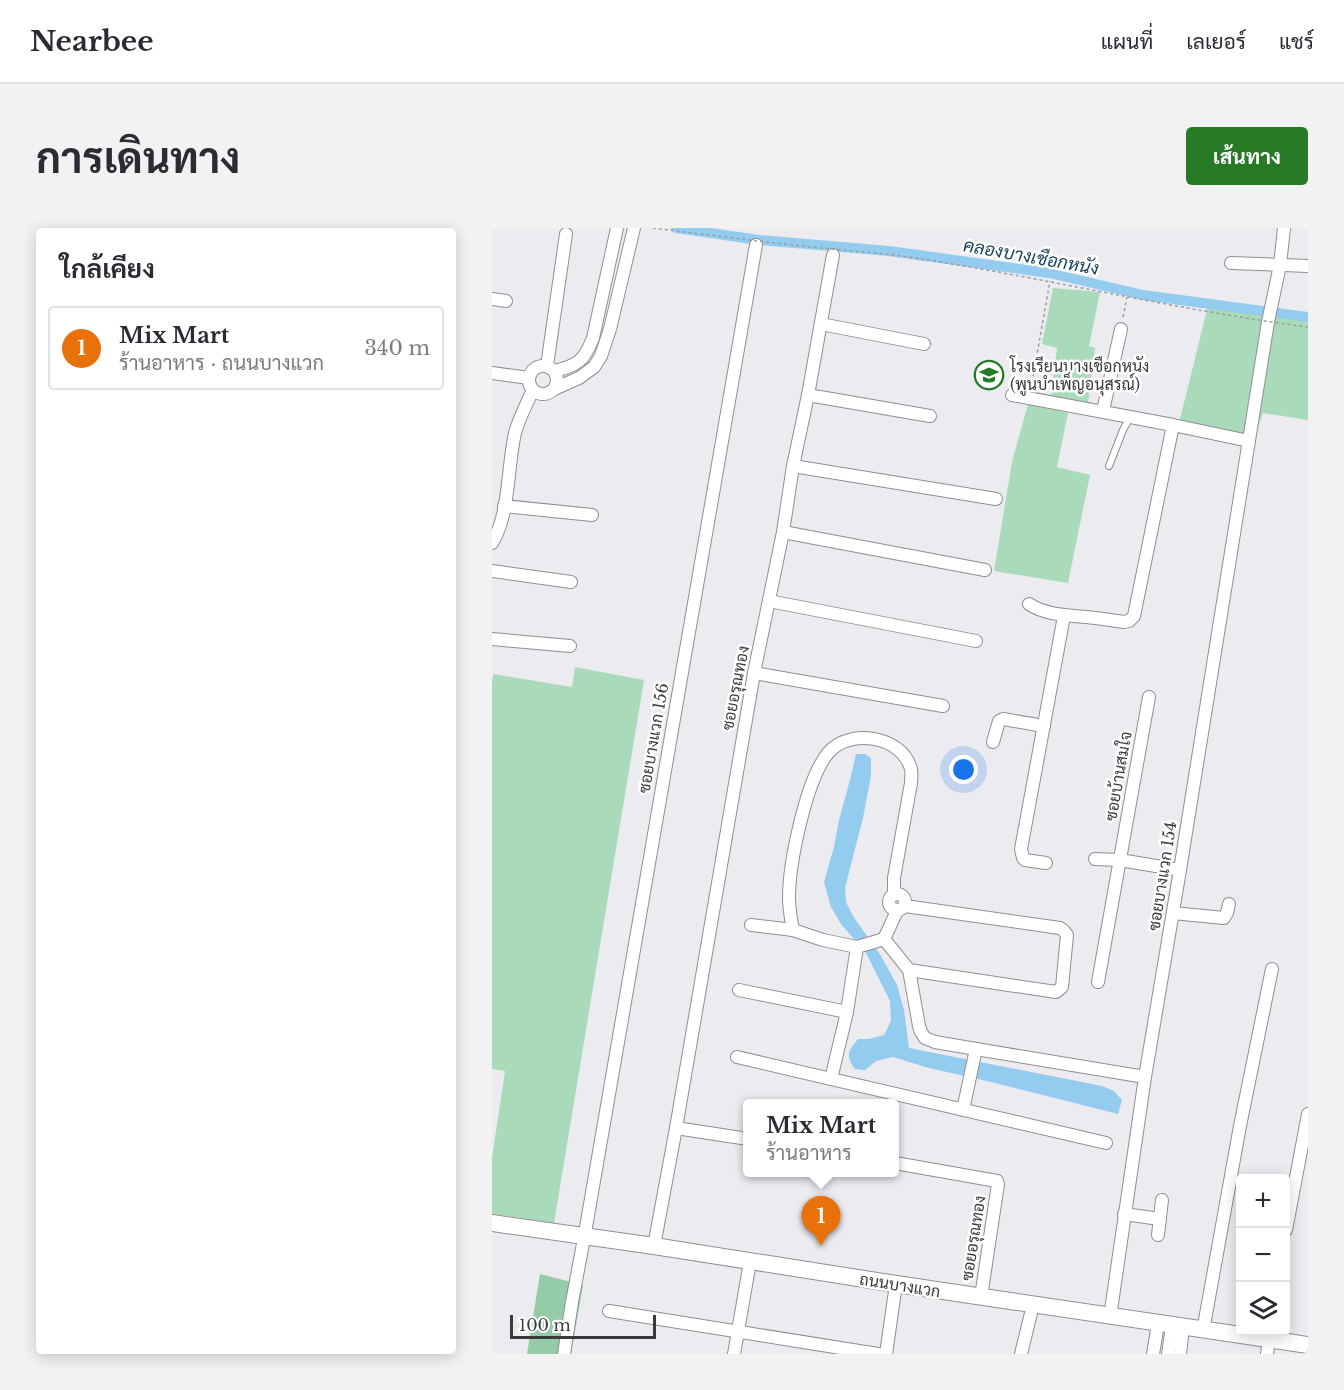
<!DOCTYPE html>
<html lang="th">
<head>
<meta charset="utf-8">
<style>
	:root { --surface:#fff; --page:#f2f2f3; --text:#2b2b33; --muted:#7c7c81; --line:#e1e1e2; --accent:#267a26 }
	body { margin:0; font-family:"Libre Baskerville",Sarabun,serif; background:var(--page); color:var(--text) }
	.controls { position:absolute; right:18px; bottom:18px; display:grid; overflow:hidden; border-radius:6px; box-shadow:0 3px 15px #0003 }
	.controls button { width:54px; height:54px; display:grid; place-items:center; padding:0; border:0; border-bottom:2px solid var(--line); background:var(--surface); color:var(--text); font:30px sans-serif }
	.scale { position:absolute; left:18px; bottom:15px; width:146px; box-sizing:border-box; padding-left:6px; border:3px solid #3a3a3c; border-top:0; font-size:16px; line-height:21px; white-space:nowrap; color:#3a3a3c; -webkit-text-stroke:4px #fff; paint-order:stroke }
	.you { position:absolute; left:472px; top:542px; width:21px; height:21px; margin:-15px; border:4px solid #fff; border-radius:50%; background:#1a73e8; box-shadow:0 0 0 9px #1a73e833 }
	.badge { display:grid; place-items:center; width:39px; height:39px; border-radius:50%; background:var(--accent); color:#fff; font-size:20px; font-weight:700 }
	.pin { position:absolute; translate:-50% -50px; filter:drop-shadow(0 2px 3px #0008) }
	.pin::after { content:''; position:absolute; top:32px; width:21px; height:18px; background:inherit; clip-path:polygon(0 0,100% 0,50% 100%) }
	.popup { position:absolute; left:251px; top:871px; width:156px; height:78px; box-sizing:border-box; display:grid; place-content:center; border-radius:6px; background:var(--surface); filter:drop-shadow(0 2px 4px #0005); font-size:20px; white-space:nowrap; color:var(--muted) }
	.popup b { font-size:22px; color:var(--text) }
	.popup::after { content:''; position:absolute; left:50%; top:100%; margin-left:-12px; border:12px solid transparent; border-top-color:var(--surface) }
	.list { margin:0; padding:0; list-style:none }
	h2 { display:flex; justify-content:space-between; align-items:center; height:78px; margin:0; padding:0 24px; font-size:26px }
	h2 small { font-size:20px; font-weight:400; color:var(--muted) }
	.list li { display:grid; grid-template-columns:39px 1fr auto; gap:18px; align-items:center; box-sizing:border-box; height:84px; margin:0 12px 12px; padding:0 12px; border:2px solid var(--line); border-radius:6px }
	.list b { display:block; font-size:22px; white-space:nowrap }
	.list p { margin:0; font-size:20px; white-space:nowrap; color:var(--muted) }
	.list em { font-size:20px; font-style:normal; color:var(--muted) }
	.icon { flex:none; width:33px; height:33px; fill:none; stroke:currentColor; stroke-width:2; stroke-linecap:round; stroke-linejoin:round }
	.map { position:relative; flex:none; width:816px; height:1126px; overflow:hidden; border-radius:6px }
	header { display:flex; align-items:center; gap:36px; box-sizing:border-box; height:84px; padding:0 30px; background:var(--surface); border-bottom:2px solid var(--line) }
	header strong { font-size:28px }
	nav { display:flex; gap:33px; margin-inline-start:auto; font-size:21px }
	.intro { display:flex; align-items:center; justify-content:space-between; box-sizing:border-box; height:144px; padding:0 36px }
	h1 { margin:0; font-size:42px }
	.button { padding:15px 27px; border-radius:6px; background:var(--accent); color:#fff; font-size:21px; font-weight:700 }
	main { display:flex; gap:36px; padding:0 36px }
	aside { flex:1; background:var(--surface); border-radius:6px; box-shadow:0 3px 15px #0003 }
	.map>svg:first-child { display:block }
	.green { fill:#a9dab9 }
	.forest { fill:#95cca8 }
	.water { fill:#93ccef }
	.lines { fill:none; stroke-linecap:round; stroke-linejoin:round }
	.canal { stroke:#93ccef; stroke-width:10 }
	.service-casing { stroke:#8f8f93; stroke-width:8 }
	.minor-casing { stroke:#8f8f93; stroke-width:14 }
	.secondary-casing { stroke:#8f8f93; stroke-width:18 }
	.path { stroke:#9c9ca0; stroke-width:1.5; stroke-dasharray:3 3; stroke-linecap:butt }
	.service { stroke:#fff; stroke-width:6 }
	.minor { stroke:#fff; stroke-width:12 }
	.secondary { stroke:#fff; stroke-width:16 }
	.path-bridge { stroke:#9c9ca0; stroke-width:1.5; stroke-dasharray:3 3; stroke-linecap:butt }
	.labels { text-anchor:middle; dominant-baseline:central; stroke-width:5; stroke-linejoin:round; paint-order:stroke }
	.poi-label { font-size:16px; fill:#3a3a3c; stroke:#fff; text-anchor:start }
	.street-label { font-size:16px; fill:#3a3a3c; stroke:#fff }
	.water-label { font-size:18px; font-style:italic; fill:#16445c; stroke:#fff }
</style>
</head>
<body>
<header>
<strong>Nearbee</strong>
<nav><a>แผนที่</a><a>เลเยอร์</a><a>แชร์</a></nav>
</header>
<div class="intro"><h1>การเดินทาง</h1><a class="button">เส้นทาง</a></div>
<main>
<aside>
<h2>ใกล้เคียง<small></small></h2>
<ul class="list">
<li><span class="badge" style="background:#e8710a">1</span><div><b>Mix Mart</b><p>ร้านอาหาร · ถนนบางแวก</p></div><em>340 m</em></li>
</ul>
</aside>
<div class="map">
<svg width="816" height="1126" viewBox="0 0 816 1126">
	<rect width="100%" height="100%" fill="#ebebf0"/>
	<g class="green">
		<polygon points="561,60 608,64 597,118 603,120 596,174 559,167 565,120 550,116"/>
		<polygon points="716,78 816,86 816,192 771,185 761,214 687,195"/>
		<polygon points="536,176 576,185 565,239 598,247 576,355 502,343 520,234"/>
		<polygon points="83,439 152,452 62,995 0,986 0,930 13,843 0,841 0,456 1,446 80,459"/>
	</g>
	<polygon class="forest" points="48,1046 91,1057 79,1126 35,1126"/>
	<path class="water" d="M364,526H373L379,530V548L371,590L353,660L354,674L361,688L389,728L405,757L412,782L417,820L610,858L622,863L630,872L626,886L495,853L437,840L401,829L384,833L373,842L363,841C353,827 356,823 366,811H377L392,807L399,793L398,773L374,725L349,696L339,679L332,654L342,619L347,592L358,552Z"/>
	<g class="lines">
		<polyline class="canal" points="184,0 267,12 397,23 557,45 651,67 816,89"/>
		<g class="service-casing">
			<polyline id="service" points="617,238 631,202 638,189"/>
		</g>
		<g class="minor-casing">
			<g id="minor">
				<polyline points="739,35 816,38"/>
				<polyline points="0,71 14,73"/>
				<polyline points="329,96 432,116"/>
				<circle cx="51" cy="152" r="14"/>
				<polyline points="55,138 74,6"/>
				<path d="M63,143C86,137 92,133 101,110L125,0"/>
				<polyline points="0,145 37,150"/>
				<polyline points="62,161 87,150 102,139 109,128 118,101 142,0"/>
				<polyline points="316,167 438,188"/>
				<polyline points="520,167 681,197 757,213"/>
				<polyline points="611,183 629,101"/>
				<polyline points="301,238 504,271"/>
				<polyline points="12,278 100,287"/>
				<polyline points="291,304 493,342"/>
				<path d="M0,315C18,286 15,240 23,205C27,190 34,177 41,162"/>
				<polyline points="0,343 79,354"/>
				<polyline points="277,373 484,413"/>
				<path d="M537,376C554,387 574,387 594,389C606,390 619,392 632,394L637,393L642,388L681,197"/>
				<polyline points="0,411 78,418"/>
				<polyline points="262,445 451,478"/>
				<polyline points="501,514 507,493 511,491 552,498"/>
				<polyline points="603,631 628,632 688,642"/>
				<polyline points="554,635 533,632 531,630 529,621 572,388"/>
				<circle cx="405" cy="674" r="8"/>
				<polyline points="413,678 568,700 572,703 575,707 570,759 564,764 417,742"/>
				<polyline points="681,685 732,690 735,685 737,676"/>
				<polyline points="259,697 301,702"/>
				<polyline points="392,711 405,683"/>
				<path d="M365,719L331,712L301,702C299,691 297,681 297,670C297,635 314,552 336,525C356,500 410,507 419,541C420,545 419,550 419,555L402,650V667"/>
				<polyline points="606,754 657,469"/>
				<polyline points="247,762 355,784"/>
				<polyline points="245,829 614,915"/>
				<polyline points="339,851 355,784 365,719 392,711 417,742 427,798 429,804 433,810 443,814 484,821 653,849"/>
				<polyline points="471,882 484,821"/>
				<polyline points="184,900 256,911"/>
				<polyline points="403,935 505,953 506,956 489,1069"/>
				<polyline points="632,986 668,991"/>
				<polyline points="794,1002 816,886"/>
				<polyline points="666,1007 670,972"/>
				<polyline points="162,1018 184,900 262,445 291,304 301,238 316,167 341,27"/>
				<polyline points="117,1083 386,1126"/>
				<polyline points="618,1089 653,849 688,642 776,94 788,37 792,0"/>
				<polyline points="711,1103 748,898 780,741"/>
				<polyline points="72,1126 80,1074 93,1005 264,17"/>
				<polyline points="242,1126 258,1034"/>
				<polyline points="394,1126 404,1056"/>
				<polyline points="529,1126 541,1077"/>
				<polyline points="661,1126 666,1096"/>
				<polyline points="676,1126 680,1098"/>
				<polyline points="688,1126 691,1100"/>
				<polyline points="775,1126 777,1112"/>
			</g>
		</g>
		<g class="secondary-casing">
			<polyline id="secondary" points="0,995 162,1018 404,1056 816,1117"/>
		</g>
		<g class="path">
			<polyline points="631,89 635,69"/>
			<polyline points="539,160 558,53"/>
		</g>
		<use href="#service" class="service"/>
		<use href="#minor" class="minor"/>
		<use href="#secondary" class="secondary"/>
		<path class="path-bridge" d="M161,0C216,7 272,14 328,20C359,23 391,25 423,30C554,50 684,82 816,99"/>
	</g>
	<defs>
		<g id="school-ring" transform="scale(1.5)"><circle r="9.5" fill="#fff" stroke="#267a26" stroke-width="1.5"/><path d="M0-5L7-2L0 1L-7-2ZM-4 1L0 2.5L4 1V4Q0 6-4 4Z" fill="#267a26"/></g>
	</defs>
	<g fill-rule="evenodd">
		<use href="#school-ring" x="497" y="147"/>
	</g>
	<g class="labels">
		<g class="poi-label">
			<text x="518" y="138">โรงเรียนบางเชือกหนัง<tspan x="518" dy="18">(พูนบำเพ็ญอนุสรณ์)</tspan></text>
		</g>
		<g class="street-label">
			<text transform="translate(243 460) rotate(-79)">ซอยอรุณทอง</text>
			<text transform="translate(161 510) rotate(-80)">ซอยบางแวก 156</text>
			<text transform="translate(626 548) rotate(-80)">ซอยบ้านสมใจ</text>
			<text transform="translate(670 648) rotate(-81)">ซอยบางแวก 154</text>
			<text transform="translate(481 1010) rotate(-81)">ซอยอรุณทอง</text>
			<text transform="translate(408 1057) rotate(9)">ถนนบางแวก</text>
		</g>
		<g class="water-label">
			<text transform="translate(539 29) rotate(10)">คลองบางเชือกหนัง</text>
		</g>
	</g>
</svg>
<div class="controls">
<button>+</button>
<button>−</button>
<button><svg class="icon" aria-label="layers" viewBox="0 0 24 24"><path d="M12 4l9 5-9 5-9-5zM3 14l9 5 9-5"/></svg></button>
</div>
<div class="scale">100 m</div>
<div class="you"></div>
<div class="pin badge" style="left:329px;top:1018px;background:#e8710a">1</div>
<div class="popup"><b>Mix Mart</b>ร้านอาหาร</div>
</div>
</main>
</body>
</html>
